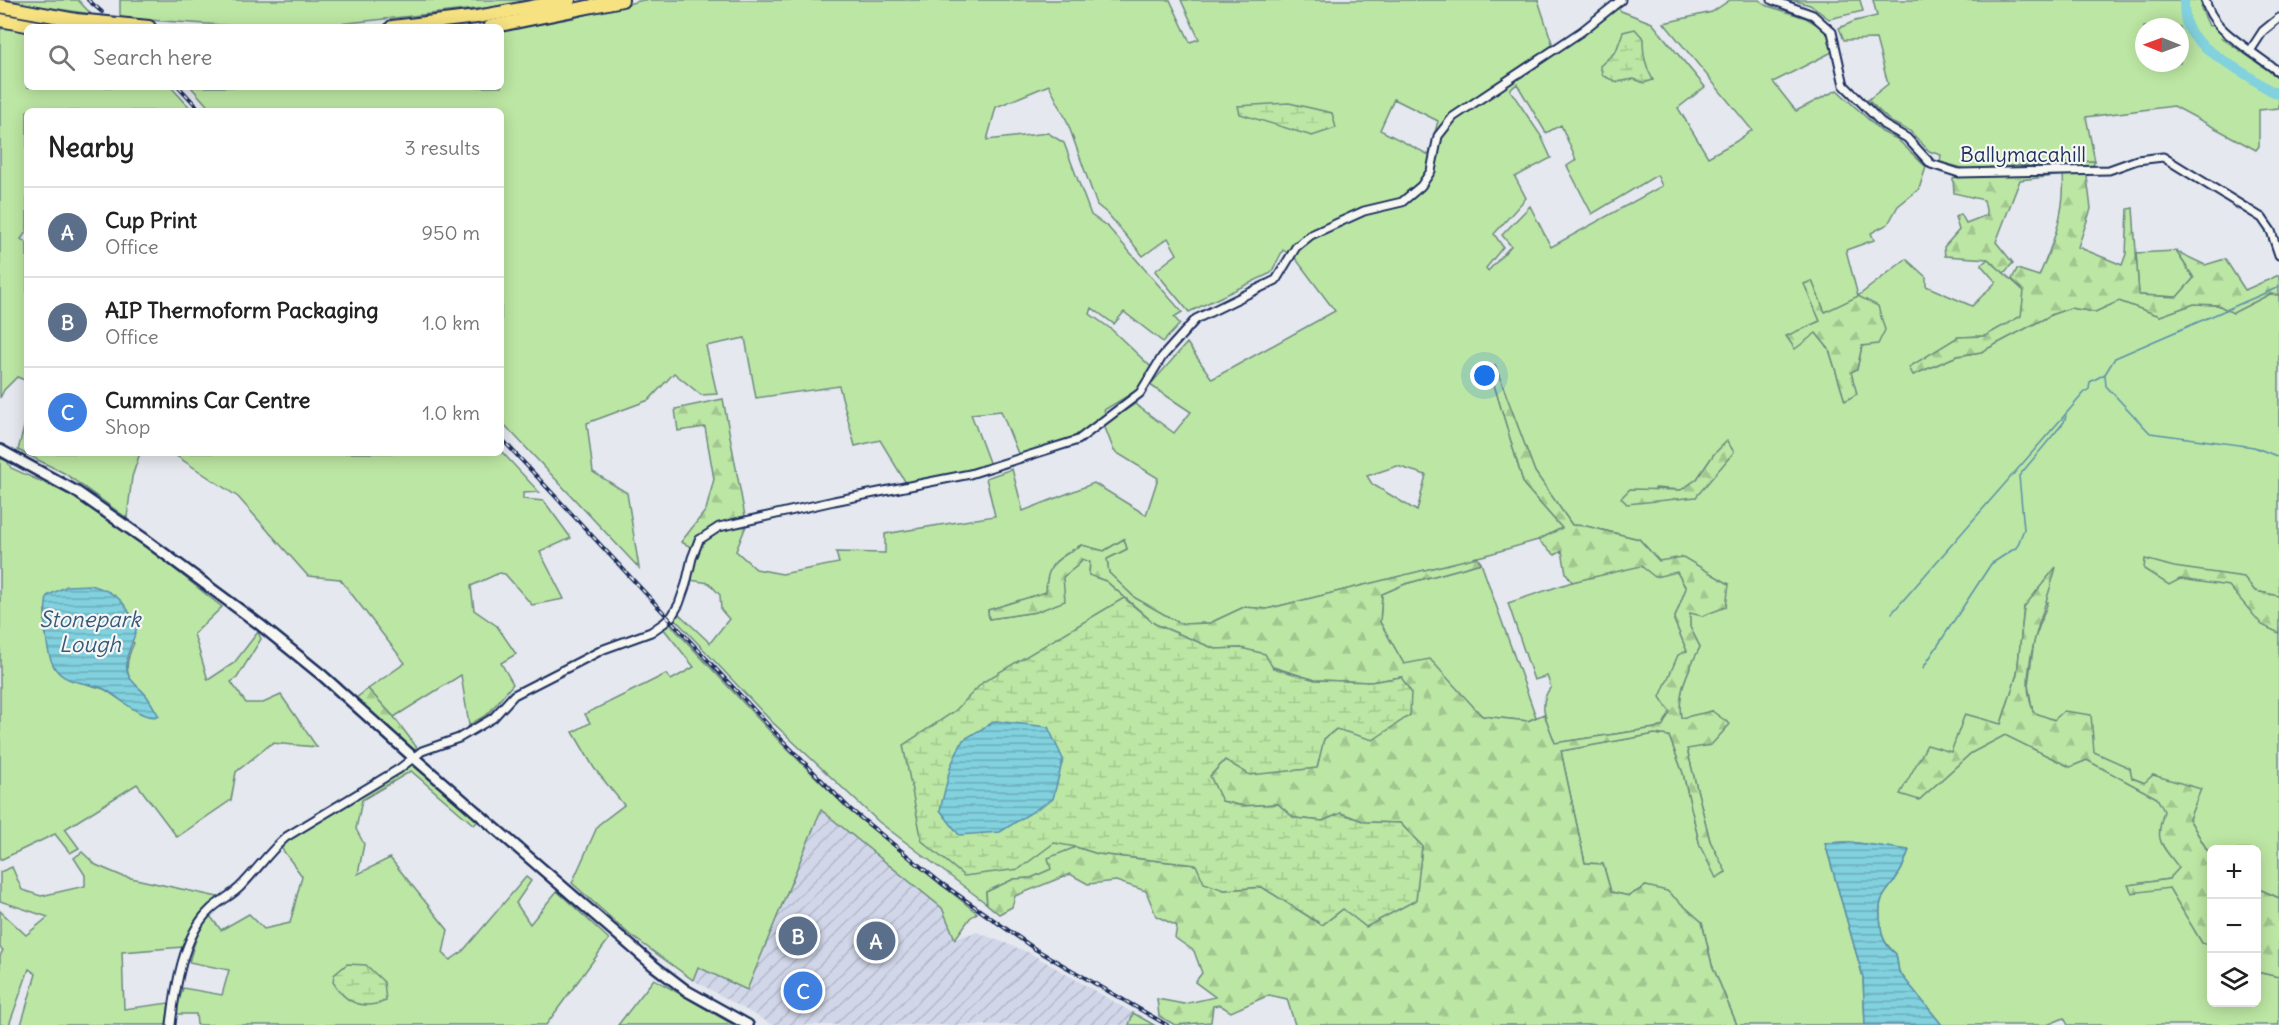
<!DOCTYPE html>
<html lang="en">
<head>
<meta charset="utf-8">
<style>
	:root { --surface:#fff; --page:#f2f2f2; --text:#222; --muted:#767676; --line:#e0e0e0; --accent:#111827 }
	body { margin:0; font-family:Delius,sans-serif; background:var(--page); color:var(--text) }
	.controls { position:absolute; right:18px; bottom:18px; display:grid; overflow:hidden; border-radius:9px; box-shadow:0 3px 15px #0003 }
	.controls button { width:54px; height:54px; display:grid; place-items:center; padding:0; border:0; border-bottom:2px solid var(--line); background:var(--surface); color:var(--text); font:30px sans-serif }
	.compass { position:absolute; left:2135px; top:18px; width:54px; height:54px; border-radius:50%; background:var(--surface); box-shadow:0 3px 15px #0003; rotate:271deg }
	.you { position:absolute; left:1485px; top:376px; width:21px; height:21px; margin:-15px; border:4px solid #fff; border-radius:50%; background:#1a73e8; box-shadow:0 0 0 9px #1a73e833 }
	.badge { display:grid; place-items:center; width:39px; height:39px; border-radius:50%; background:var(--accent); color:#fff; font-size:20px; font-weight:700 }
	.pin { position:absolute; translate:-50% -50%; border:3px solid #fff; box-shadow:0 2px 6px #0006 }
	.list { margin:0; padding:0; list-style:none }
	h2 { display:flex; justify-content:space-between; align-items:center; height:78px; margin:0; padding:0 24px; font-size:26px }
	h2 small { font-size:20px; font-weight:400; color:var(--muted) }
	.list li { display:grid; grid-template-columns:39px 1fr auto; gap:18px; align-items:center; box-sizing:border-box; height:90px; padding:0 24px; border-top:2px solid var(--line) }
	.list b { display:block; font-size:22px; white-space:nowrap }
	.list p { margin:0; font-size:20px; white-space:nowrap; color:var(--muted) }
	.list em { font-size:20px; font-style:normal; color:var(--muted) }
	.icon { flex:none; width:33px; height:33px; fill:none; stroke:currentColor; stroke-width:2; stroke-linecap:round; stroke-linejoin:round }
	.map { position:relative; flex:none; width:2279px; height:1025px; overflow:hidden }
	.search { position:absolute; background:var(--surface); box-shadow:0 3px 15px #0003; left:24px; top:24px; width:480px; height:66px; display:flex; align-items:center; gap:15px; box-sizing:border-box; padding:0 21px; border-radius:9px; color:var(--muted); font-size:22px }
	.panel { position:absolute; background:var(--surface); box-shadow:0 3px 15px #0003; left:24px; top:108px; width:480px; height:348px; border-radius:9px }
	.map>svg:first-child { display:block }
	.industrial { fill:url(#industrial-furrows) }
	.green { fill:#bce6a3; stroke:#6c8a80; stroke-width:1.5; fill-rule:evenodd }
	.forest { fill:url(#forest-firs); stroke:#6c8a80; stroke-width:1.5 }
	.wetland { fill:url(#wetland-marsh); stroke:#6c8a80; stroke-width:1.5 }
	.water { fill:url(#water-rules); stroke:#5990ab; stroke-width:1.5 }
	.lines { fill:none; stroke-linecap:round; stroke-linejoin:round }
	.stream { stroke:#5990ab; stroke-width:1.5 }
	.river { stroke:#82d1de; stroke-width:10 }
	.street-casing { stroke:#1b2f5e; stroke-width:11 }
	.secondary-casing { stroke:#1b2f5e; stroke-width:14 }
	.highway-casing { stroke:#1b2f5e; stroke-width:16 }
	.street { stroke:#f6f6f2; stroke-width:7 }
	.secondary { stroke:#f6f6f2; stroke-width:9 }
	.highway { stroke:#f6e281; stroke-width:12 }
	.rail-casing { stroke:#1b2f5e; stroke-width:4 }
	.rail { stroke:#f6f6f2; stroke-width:1.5; stroke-dasharray:4.5; stroke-linecap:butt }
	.labels { text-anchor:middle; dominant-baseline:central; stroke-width:4.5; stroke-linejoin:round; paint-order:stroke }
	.street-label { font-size:21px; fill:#1b2f5e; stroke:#f6f6f2 }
	.water-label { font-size:22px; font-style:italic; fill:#35587e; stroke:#f6f6f2 }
</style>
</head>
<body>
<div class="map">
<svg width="2279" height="1025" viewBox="0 0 2279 1025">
	<defs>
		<pattern id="industrial-furrows" width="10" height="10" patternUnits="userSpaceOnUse" patternTransform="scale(1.5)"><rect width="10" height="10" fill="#d1d7e9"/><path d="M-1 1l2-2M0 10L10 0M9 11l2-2" fill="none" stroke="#b3b9ca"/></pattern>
		<pattern id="forest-firs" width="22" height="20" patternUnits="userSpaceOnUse" patternTransform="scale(1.5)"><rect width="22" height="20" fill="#bce6a3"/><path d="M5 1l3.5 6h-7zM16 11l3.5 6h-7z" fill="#a1c68f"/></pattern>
		<pattern id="wetland-marsh" width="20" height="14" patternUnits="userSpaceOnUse" patternTransform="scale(1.5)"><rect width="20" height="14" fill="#bce6a3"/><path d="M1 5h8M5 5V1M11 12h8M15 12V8" fill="none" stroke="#a1c68f"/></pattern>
		<pattern id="water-rules" width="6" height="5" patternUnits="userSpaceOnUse" patternTransform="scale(1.5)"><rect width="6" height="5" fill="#82d1de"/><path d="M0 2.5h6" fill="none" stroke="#6aaab7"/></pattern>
	</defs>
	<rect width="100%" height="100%" fill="#e5e8ee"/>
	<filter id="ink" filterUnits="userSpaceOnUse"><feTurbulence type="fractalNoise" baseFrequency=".0167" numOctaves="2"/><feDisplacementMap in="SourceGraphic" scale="12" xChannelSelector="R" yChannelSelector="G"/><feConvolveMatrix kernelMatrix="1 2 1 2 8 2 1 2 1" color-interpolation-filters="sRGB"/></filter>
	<g filter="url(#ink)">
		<polygon class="industrial" points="775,773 942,908 955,938 977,932 1030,953 1133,1013 1129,1025 773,1025 693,980"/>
		<g class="green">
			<polygon points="0,0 78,0 91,14"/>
			<polygon points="120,0 530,0 502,6 330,25 235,26 120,18"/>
			<path d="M643,0H1170L1190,42L1199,39L1181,0H1538L1555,52L1617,7L1621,11L1652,23L1705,87L1678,108L1708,157L1735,142L1752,130L1664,23L1712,12L1730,0H1759L1768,6L1806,18L1821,27L1830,37L1834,51L1773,82L1796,111L1837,90L1882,132L1897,139L1926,167L1919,189L1898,206L1888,224L1871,233L1874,240L1846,250L1858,296L1906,259L1926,277V286L1972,306L1996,282L1981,265L1988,259L2024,291L2022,316L1985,336L1958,337L1913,375L1957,356L1981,352L2053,314L2070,308L2095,312L2119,301L2160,316L2194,304L2218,305L2233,313L2270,294L2279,295V596L2255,591L2243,577L2217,574L2233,583L2279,628V898L2257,888L2256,850H2212L2211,857L2189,819L2200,790L2153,775L2145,783L2132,778L2129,768L2093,752L2055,720L2033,713L2028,685L2034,641L2048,602L2024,607L2017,674L2001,724L1951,752L1919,800L1971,753L2005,735L2070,767L2087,760L2157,798L2165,811C2155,842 2161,844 2180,868L2169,879L2129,885L2169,887L2202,943L2211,946L2212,1002H2256L2257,972L2279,977V1025H2068L2064,1018L2047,1025H1942L1899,972L1896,954C1887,946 1882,939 1881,927C1876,893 1886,897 1900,872C1904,866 1906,857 1909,850L1850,842L1825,843L1863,977L1865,1025H1737L1712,965L1702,922L1646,886L1629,896L1611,892L1603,864L1585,863L1561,751L1655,734L1669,736L1683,773L1700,846L1726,873L1710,841L1687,749L1712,711L1681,719C1677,692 1688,670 1700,647L1690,627L1689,612L1729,584L1659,561L1639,539L1586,526L1572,525L1535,472L1495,366L1490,371L1524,485L1562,528L1538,540L1486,555L1267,609L1244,607L1210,623L1181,624L1135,598L1109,573L1107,559L1127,549L1124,539L1104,551L1081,545C1058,559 1046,562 1047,592L988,610L989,619L1036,612L1063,577L1078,565L1082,559L1090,561L1089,575L1106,581L1155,624L1196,865L1098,854L1031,878L1014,879L986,892L987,904L879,822L771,721L674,618L678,613L710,643L729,619L721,610L720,595L709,583L690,580C700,540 705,532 746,526L736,551L756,569L782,574L839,563L836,552L885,553V534L995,516L986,478L1012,469L1023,511L1094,483L1146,515L1158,478L1114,451L1104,425L1135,404L1174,433L1191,412L1150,385L1187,343L1212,379L1335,311L1296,259L1283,250L1271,273L1189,312L1155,271L1177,254L1168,238L1143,256L1108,214L1097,205L1067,121L1049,85L996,107L987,140L1048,133L1064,143L1091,215L1108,227L1182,312L1174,317L1180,324L1163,342L1124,312L1114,324L1092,308L1090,314L1111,329L1151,367L1139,389L1104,410L1106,415L1076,438L1019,456L1001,411L971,414L990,465L963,473L906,483L880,440L855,446L839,386L756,398L745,338L706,346L717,394L701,395L674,373L649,400L587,423L593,472L627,493L639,568L501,421V111H212L191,87H501V31L573,18ZM1517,84L1546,133L1561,125L1576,160L1567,166L1592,214L1657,175L1662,186L1551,247L1530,206L1502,235L1511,246L1488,271L1486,268L1503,247L1494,234L1526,198L1515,177L1551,158L1541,136L1510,90ZM1394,99L1438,121L1429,155L1380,130ZM1812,281L1825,313L1858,297L1862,346L1857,369L1851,372L1845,401L1829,349L1816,333L1787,337L1820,321L1805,284ZM1714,454L1696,497L1655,488L1681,490L1697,479ZM1397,466L1426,475L1417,511L1372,484L1367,476Z"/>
			<polygon points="1792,0 1860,0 1863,11 1829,19 1810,5"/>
			<path d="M1873,0H2203L2204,4L2201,8L2209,26L2214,25L2227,38H2222L2279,78V108L2259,110V146L2256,150L2174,106L2086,117L2095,161L1966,169L1940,162L1941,155L1929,151L1910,131L1891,122L1868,100L1888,84L1876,39L1844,40L1839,28L1855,21L1877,16ZM2144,27H2180V63H2144Z"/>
			<polygon points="10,28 27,31 27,87 171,87 193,111 27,111 27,231 21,239 27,243 27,381 17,377 4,390 0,398 0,29"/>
			<polygon points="2176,251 2194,278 2177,297 2139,295 2136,253"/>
			<polygon points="27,416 27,453 140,453 132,477 127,518 64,473 18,450"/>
			<polygon points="501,451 539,492 523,493 523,499 544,501 571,538 540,552 564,599 532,605 505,574 499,573 471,586 474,610 497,626 516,654 501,663 513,684 488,714 469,725 461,675 394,717 368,689 405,663 340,579 308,576 238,497 172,453 501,453"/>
			<path d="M0,458L7,461L11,468L75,497L148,548L222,607L194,634L208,680L234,663L258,632L261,639L237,678L231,682L246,703H263L281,695L317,747L272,743L236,772L231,800L177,837L137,784L65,829L79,848L70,853L55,834L0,860ZM45,610L134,643C127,658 123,673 135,687C138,690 143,692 146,696C151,702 154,709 158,716L128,705L104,689L73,680L45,633Z"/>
			<polygon points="1481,563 1536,717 1528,721 1482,716 1460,694 1404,664 1380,622 1382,594 1405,584"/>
			<path d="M1641,565L1677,572L1686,589L1674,620L1687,651L1670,712L1662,727L1555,743C1548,723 1536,705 1551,687L1547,676L1534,680L1508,603L1572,582Z"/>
			<polygon points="669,623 781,743 851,812 977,913 970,918 955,939 942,908 821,810 747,990 698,967 693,980 629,934 572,883 598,825 624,805 594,768 573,732 590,723 585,714 666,674 671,680 694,667 663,628"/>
			<path d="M414,765L478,821L474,825L411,771L362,800L356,829L364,844L358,874L390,858L448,930L443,953L450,960L462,952L526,877L531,881L516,903L530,924L557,891L609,939L546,1025H197L196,1014H175L183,988L222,995L229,970L189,962C194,945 198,929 210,916L221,930L249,914L264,929L290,923L302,876L279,845L407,766Z"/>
			<polygon points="82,852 96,865 122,876 222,898 196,922 183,947 122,952 124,1009 169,1003 166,1025 21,1025 36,974 29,969 9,1025 0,1025 0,956 3,950 0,948 0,911 26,935 48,917 0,901 0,872 12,867 22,890 41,896 85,886 85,875 74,858"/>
			<polygon points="654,979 734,1025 618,1025"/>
			<polygon points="1133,1013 1154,1025 1129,1025"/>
		</g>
		<g class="forest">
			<path d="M2095,161L2087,177L2091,209L2078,247L2122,265L2126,254L2128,209L2133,208L2139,295L2177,297L2194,278L2176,251L2205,265L2225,259L2245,290L2279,275V295L2270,294L2233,313L2218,305L2194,304L2160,316L2119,301L2095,312L2070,308L2053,314L1981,352L1957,356L1913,375L1909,367L1958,337L1985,336L2021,316L2024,291L2012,279L2017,269L2039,276C2053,244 2066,211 2063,175L2020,180L1996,242L2013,263L2004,273L1988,259L1945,256L1944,247L1959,230L1955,217L1961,214L1966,223L1987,215L1984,200L1954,193L1953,179L1966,169Z"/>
			<polygon points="1812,281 1825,312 1858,296 1878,306 1885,330 1878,344 1862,346 1857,369 1851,372 1857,394 1845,401 1829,349 1816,333 1795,349 1786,336 1820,321 1804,284"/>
			<path d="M1495,365L1535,472L1572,525L1586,526L1639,539L1659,561L1683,557L1729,584L1726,607L1702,616L1690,613V627L1700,647C1688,670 1677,692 1681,718L1712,711L1730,724L1711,745L1687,749L1710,841L1726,872L1716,878L1700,846L1683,773L1669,736L1655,734L1561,751L1585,863L1603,864L1611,892L1629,896L1646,886L1667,891L1702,922L1712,965L1737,1025H1295L1287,999L1269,995L1231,1012L1220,1005L1213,1006L1211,1022L1175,1025L1159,1016L1157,999L1184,1004L1215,997L1195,982L1202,973L1194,951L1175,938L1177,926L1156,916L1146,891L1116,881L1088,884L1070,874L1015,896L1012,907L999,914L987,904L986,892L1014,879L1031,878L1051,869L1048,858L1076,847L1098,854L1196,865L1224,890L1262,887L1322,925L1343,909L1419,872L1422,846L1400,823L1365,822L1341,813L1323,821L1294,818L1278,804L1243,806L1221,801L1210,776L1225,760L1324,739L1401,677L1371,682L1315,680L1273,667L1241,648L1215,649L1155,624L1106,581L1089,575L1090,562L1082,559L1078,565L1063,577L1065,601L1036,612L989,619L988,610L1046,592C1046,562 1058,559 1082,545L1104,551L1124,539L1127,549L1107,559L1109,573L1135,598L1181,624L1210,623L1244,607L1267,609L1477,557L1481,563L1405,584L1382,594L1380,622L1404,664L1430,659L1482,716L1528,721L1544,714L1555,743L1662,727L1670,712L1660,697L1678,655L1687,651L1674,620L1686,588L1677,572L1655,577L1641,566L1572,582L1566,573L1562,551L1555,555L1538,540L1562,528L1524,485L1490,371Z"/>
			<path d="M723,399L745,516C720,522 706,525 691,547L681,542L706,510L714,479L705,427L678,431L675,409Z"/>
			<polygon points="1727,441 1734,452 1696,497 1627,504 1621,498 1630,489 1681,490 1697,479 1714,454"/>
			<polygon points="2145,559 2174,567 2244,577 2255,591 2279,596 2279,633 2262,625 2229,586 2180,579 2169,585 2144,569"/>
			<path d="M2056,567C2047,604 2028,646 2028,685C2028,694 2031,704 2033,712L2054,720L2064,711L2091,715L2094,752L2130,768L2132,778L2144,783L2153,775L2201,789L2189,819L2211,857V946L2202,943L2169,888L2132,893L2128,885L2169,879L2179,868C2161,843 2154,843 2164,811L2157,798L2087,760L2070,767L2005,735L1971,753L1919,800L1900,794L1927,745L1951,752L1965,714L2001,724L2017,674L2024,607Z"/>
			<polygon points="368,689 394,717 418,749 416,752 356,698"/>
			<polygon points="2257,888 2279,898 2279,977 2257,972"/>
		</g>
		<g class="wetland">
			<path d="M1635,29L1643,38C1643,54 1645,66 1653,80L1644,83L1634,79L1617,82L1603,76L1600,66L1616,51L1623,32Z"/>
			<polygon points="1289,103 1332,113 1336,128 1312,136 1240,114 1238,106"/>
			<polygon points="1124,598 1155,624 1215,649 1241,648 1265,654 1273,668 1315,680 1371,682 1401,677 1411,692 1410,715 1373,740 1336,729 1324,739 1317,768 1250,775 1225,760 1210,776 1222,801 1243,806 1278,804 1294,818 1323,821 1341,813 1365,822 1400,823 1422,846 1416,900 1366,927 1343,909 1322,925 1262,887 1224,890 1204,883 1196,865 1098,854 1076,847 1054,843 1019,869 964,876 922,841 903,745 955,711 983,682"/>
			<path d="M347,964L366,965L384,982L386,1001C362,1010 346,1004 333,982L334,975Z"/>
		</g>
		<g class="water">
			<path d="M91,585C118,593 124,601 137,626C135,637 129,648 127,658C124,680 135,682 146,695C151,702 155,710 159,716C141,721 121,698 106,690C92,682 70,685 58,672C44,658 44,614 47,596L67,586Z"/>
			<polygon points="995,721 1048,727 1063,759 1053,799 1000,832 959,835 940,810 951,765 963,740"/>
			<path d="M1850,842L1909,850C1906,857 1904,865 1900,872C1886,897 1876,893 1881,926C1882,939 1886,946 1896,954L1899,972L1942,1025H1865L1863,977L1825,843Z"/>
		</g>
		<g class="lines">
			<g class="stream">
				<polyline points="2105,375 2106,386 2150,433 2254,447 2279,457"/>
				<polyline points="1892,613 2084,393 2089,389 2090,382 2105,374 2115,358 2279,287"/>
				<polyline points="1923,668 1991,564 2017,547 2024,529 2019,476 2064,422 2066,416"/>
			</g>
			<path class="river" d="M2184,0C2184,9 2184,19 2188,28C2198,47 2229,64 2247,75C2258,82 2266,90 2279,94"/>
			<g class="street-casing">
				<g id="street">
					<polyline points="1772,0 1813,15 1832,32 1844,85 1884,125 1907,138 1931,164 1959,173 2109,170 2137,160 2163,157 2262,218 2271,231 2279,255"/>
					<path d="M2205,0C2212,25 2230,36 2250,51L2263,31L2279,18"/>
					<polyline points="2250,51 2279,72"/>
					<path d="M171,1025C175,989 183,935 210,910C219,901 231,896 240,887C256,871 269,852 286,837L399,769L422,751L459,738L493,718L514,695L604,649L651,632L664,623L672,616L679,604L686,584L692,558L699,540L719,527L834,501L970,474L1078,440L1140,393L1162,357L1196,319L1276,280L1296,247L1311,235L1364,211L1402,202L1421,186L1431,171L1438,136L1453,117L1582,31L1621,0"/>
				</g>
			</g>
			<g class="secondary-casing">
				<polyline id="secondary" points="0,450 77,492 146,540 259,624 323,676 413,757 654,966 687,991 748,1025"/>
			</g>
			<g class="highway-casing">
				<g id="highway">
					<polyline points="0,6 76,20 149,27"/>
					<polyline points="0,20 37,27"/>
					<polyline points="392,27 477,17 569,0"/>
					<polyline points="490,27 622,0"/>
				</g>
			</g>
			<use href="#street" class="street"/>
			<use href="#secondary" class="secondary"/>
			<use href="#highway" class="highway"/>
			<g class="rail-casing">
				<g id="rail">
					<polyline points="88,0 102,12"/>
					<polyline points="179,87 201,111"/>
					<polyline points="501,438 783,741 850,809 941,883 1035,949 1167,1025"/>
				</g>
			</g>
			<use href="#rail" class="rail"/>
		</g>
	</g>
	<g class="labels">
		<g class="street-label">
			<text x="2023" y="154">Ballymacahill</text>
		</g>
		<g class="water-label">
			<text x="90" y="619">Stonepark<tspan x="90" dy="25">Lough</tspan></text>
		</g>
	</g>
</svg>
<div class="controls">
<button>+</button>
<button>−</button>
<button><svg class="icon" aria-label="layers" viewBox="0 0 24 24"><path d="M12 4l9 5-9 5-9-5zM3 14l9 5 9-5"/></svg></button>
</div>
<svg class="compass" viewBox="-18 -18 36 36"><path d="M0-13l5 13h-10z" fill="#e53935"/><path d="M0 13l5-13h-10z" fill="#767676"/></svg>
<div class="you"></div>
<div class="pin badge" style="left:876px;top:941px;background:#5c6f8a">A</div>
<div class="pin badge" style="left:798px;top:936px;background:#5c6f8a">B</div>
<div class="pin badge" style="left:803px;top:991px;background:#3f7fe0">C</div>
<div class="search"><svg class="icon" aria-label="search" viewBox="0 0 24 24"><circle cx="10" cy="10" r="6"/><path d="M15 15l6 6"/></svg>Search here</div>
<section class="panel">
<h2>Nearby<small>3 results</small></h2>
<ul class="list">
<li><span class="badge" style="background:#5c6f8a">A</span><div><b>Cup Print</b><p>Office</p></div><em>950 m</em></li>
<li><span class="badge" style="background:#5c6f8a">B</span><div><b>AIP Thermoform Packaging</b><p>Office</p></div><em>1.0 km</em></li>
<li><span class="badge" style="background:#3f7fe0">C</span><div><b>Cummins Car Centre</b><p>Shop</p></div><em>1.0 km</em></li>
</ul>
</section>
</div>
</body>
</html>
